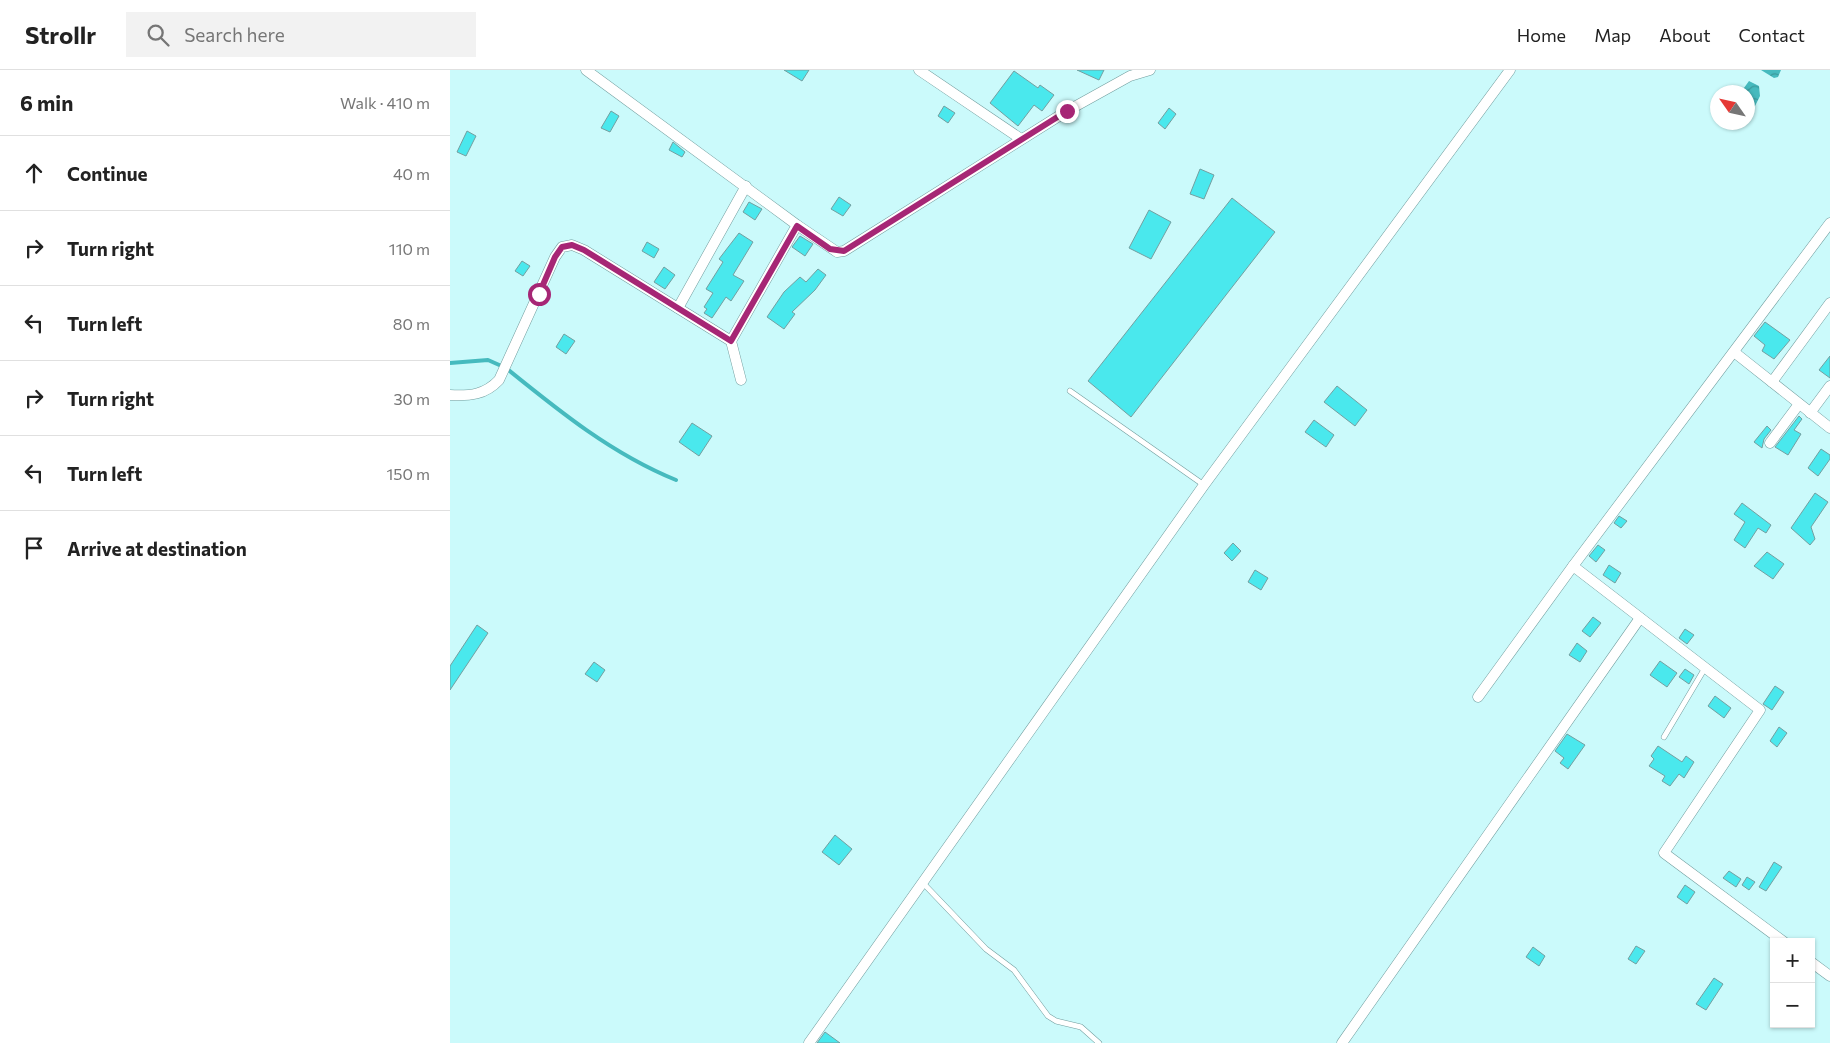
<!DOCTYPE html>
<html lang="en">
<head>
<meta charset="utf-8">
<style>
	:root { --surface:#fff; --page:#f2f2f2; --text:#222; --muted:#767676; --line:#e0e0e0 }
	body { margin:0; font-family:Commissioner,sans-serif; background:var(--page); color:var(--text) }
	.controls { position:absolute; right:15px; bottom:15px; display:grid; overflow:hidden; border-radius:0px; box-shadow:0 1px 4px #0004 }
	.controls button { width:45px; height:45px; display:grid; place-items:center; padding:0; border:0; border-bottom:1px solid var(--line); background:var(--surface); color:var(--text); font:25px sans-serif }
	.compass { position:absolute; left:1260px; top:15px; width:45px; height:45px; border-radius:50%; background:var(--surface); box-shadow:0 1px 4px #0004; rotate:304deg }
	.stop { position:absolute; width:15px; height:15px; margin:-11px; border:4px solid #a62675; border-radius:50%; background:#fff }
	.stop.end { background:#a62675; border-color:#fff; box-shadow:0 1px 5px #0008 }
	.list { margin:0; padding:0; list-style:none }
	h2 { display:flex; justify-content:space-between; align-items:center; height:65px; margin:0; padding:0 20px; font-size:21px }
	h2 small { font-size:16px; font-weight:400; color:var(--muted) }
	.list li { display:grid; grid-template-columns:32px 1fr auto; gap:15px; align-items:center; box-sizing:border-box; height:75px; padding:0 20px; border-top:1px solid var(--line) }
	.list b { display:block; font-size:19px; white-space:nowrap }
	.list em { font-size:16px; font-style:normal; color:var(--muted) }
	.icon { flex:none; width:28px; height:28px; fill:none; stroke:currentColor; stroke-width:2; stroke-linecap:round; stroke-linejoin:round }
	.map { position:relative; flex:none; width:1380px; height:973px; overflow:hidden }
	header { display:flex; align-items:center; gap:30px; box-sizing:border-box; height:70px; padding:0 25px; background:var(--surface); border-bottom:1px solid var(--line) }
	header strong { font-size:24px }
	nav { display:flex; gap:28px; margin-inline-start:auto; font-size:18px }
	.search { width:350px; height:45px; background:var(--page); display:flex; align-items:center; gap:12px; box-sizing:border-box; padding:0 18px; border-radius:0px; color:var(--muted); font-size:19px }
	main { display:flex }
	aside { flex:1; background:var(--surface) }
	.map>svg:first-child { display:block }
	.water { fill:url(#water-waves) }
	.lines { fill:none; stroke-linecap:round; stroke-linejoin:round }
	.stream { stroke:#46babe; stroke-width:4 }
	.building { fill:#4ae8ed; stroke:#739fa0 }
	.lane-casing { stroke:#719d9e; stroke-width:6 }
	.street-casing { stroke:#719d9e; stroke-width:11 }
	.lane { stroke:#fff; stroke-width:5 }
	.street { stroke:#fff; stroke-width:10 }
	.route { stroke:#a62675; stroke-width:6 }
</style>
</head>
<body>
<header>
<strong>Strollr</strong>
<div class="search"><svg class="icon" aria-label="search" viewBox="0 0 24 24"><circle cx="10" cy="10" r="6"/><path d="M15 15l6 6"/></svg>Search here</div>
<nav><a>Home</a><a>Map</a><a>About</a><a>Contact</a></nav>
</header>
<main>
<aside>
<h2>6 min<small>Walk · 410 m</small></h2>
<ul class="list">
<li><svg class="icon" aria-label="ahead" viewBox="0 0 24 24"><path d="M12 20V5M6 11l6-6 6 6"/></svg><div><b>Continue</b></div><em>40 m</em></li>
<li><svg class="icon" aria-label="right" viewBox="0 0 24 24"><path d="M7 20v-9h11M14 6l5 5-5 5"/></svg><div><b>Turn right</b></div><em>110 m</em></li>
<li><svg class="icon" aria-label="left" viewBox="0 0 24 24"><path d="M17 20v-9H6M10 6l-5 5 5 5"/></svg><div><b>Turn left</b></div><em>80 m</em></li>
<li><svg class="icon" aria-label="right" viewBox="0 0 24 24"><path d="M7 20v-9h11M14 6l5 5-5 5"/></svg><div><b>Turn right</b></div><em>30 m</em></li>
<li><svg class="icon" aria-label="left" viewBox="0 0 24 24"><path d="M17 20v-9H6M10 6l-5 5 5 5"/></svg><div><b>Turn left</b></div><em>150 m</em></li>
<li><svg class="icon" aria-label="arrive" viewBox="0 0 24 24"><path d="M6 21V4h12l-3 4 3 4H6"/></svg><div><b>Arrive at destination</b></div></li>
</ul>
</aside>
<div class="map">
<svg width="1380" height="973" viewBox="0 0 1380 973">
	<defs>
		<pattern id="water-waves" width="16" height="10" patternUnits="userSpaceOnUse" patternTransform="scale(1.25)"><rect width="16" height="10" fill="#46babe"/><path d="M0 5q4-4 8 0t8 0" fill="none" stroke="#3b999c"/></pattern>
	</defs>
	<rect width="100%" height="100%" fill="#cbfafb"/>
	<g class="water">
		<polygon points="1311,0 1331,0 1328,7 1324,8"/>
		<polygon points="1299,11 1309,16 1310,26 1305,36 1299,38 1298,22 1291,22"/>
	</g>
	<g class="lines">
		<path class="stream" d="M0,293L38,290L56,298C109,341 162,384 226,410"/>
	</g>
	<g class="building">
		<polygon points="334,0 359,0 352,11"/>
		<polygon points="627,0 654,0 649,10"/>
		<polygon points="564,1 588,18 590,15 604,25 592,41 584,35 568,56 540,33"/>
		<polygon points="494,36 505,43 498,53 488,46"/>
		<polygon points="719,38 726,44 715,59 708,53"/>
		<polygon points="161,41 169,46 160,62 151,58"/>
		<polygon points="17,61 26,66 16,86 7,82"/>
		<polygon points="223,72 235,82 232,87 219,80"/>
		<polygon points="750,99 764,105 754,129 740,124"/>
		<polygon points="389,127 401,135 393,146 381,139"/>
		<polygon points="782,128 825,162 681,347 638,311"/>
		<polygon points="299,132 312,139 305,150 293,142"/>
		<polygon points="699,140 721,152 701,189 679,178"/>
		<polygon points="289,163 303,172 283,205 294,211 281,231 276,227 262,248 254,243 257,239 254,237 263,223 256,219 273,192 269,189"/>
		<polygon points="350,166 363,174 355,186 342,177"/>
		<polygon points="197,172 209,179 204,188 192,181"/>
		<polygon points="72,191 80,196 73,206 65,201"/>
		<polygon points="214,197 225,205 215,219 204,212"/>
		<polygon points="368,199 376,205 365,220 342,242 345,244 334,259 317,247 334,222 350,207 356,212"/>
		<polygon points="1315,252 1340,270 1324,289 1312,281 1315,275 1304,266"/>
		<polygon points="114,264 125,271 116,284 106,277"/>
		<polygon points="1380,286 1380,308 1369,300"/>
		<polygon points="887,316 917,340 905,356 874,332"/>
		<polygon points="1349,346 1352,349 1344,360 1351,364 1338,385 1325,377"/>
		<polygon points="864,350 884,365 876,377 855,362"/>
		<polygon points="242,353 262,366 249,386 229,372"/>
		<polygon points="1317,356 1321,360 1314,369 1312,378 1304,372"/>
		<polygon points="1371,379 1380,385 1380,389 1368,406 1358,398"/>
		<polygon points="1365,423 1378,432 1361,457 1365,469 1360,475 1341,458"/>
		<polygon points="1292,433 1321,455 1316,463 1308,458 1295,478 1284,470 1295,452 1284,444"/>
		<polygon points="1169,446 1177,451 1171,458 1164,453"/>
		<polygon points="783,473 791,481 782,491 774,483"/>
		<polygon points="1148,475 1155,480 1146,492 1139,486"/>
		<polygon points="1317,482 1334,494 1323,509 1304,496"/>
		<polygon points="1159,495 1171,503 1165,513 1153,505"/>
		<polygon points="805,500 818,508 811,520 798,512"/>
		<polygon points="1143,547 1151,553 1140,567 1132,561"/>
		<polygon points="27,555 38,563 0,620 0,596"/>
		<polygon points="1235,559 1244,565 1237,574 1229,568"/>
		<polygon points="1127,573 1137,581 1130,592 1119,585"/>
		<polygon points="1210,591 1227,603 1217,617 1200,605"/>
		<polygon points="144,592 155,600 147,612 135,604"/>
		<polygon points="1235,599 1244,605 1239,614 1229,607"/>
		<polygon points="1325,616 1334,622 1322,640 1313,634"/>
		<polygon points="1265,626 1281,638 1274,648 1258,636"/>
		<polygon points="1329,657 1337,663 1327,677 1320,671"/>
		<polygon points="1117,664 1135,675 1118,699 1110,693 1114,688 1105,681"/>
		<polygon points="1208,676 1232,692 1236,686 1244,692 1234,708 1229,704 1220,716 1212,711 1215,706 1199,696 1204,689 1201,686"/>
		<polygon points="385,765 402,779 389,795 372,782"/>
		<polygon points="1324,792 1332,797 1316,821 1309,817"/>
		<polygon points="1279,801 1291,809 1286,817 1273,808"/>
		<polygon points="1297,807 1305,812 1299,820 1292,815"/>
		<polygon points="1235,815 1245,822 1237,834 1227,827"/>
		<polygon points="1186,876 1195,881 1186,894 1178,889"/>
		<polygon points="1083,877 1095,886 1089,896 1076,887"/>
		<polygon points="1264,908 1273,914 1256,940 1246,934"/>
		<polygon points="375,962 390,973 367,973"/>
	</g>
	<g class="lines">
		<g class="lane-casing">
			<g id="lane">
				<polyline points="620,321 754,415"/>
				<polyline points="1214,667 1255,598"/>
				<polyline points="473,813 536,879 564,900 598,946 606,951 631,957 649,973"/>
			</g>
		</g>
		<g class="street-casing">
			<g id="street">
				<polyline points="136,0 347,155 387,182 394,181 402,176 617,41 680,6 700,0"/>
				<polyline points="469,0 571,69"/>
				<polyline points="228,238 296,116"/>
				<polyline points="281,271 347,155"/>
				<polyline points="1284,282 1380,358"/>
				<polyline points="1322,312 1380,233"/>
				<path d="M0,325C20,326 35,325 49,310L105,187L112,177L122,175L134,180L281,271L291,310"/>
				<polyline points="1360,343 1380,316"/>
				<polyline points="1320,373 1349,334"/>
				<polyline points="1123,496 1310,640 1214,783 1334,872"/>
				<polyline points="1028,627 1123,496 1380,153"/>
				<polyline points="1361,892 1380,906"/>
				<polyline points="359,973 754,415 1060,0"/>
				<polyline points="892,973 1190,548"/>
			</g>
		</g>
		<use href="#lane" class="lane"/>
		<use href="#street" class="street"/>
	</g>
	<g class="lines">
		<polyline class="route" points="89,224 105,187 112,177 122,175 134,180 281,271 347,156 380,179 394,181 617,41"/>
	</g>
</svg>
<div class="controls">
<button>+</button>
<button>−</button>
</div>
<svg class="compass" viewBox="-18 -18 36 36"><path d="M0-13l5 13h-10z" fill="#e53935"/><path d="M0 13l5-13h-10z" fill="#767676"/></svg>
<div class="stop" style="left:89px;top:224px"></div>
<div class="stop end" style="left:617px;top:41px"></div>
</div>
</main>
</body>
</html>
